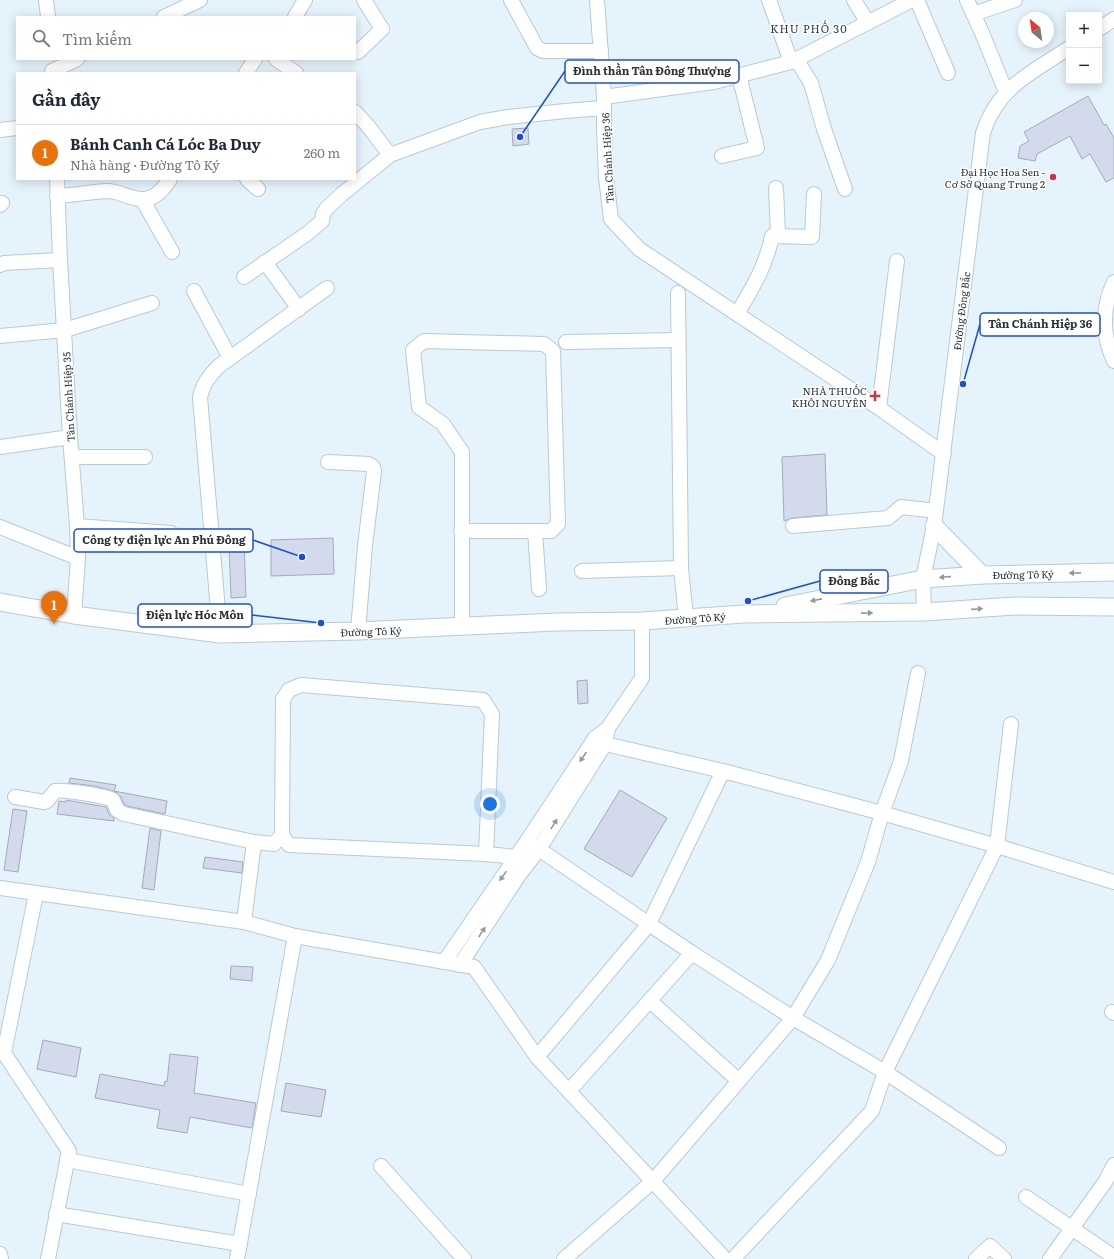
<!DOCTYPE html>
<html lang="vi">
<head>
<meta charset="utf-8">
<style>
	:root { --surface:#fff; --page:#f2f2f3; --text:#1f2937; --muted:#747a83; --line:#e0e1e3; --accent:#0f766e }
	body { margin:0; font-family:Literata,serif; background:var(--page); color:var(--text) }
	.controls { position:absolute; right:12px; top:12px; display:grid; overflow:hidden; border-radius:0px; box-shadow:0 2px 10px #0003 }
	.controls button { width:36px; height:36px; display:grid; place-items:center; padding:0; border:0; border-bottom:1px solid var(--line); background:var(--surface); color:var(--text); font:20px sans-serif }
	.compass { position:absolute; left:1018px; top:12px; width:36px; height:36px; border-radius:50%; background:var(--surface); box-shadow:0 2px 10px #0003; rotate:331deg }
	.you { position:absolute; left:490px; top:804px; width:14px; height:14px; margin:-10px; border:3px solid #fff; border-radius:50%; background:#1a73e8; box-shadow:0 0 0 6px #1a73e833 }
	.badge { display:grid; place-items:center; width:26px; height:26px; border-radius:50%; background:var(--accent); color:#fff; font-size:13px; font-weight:700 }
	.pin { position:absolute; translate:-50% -33px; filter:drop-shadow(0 1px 2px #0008) }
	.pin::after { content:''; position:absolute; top:21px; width:14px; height:12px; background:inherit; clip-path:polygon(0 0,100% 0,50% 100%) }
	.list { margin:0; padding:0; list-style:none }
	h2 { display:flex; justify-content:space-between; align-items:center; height:52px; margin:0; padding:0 16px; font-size:17px }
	h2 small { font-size:13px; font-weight:400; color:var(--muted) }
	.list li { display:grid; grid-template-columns:26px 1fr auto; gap:12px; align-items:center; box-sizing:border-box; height:56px; padding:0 16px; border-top:1px solid var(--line) }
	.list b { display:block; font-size:15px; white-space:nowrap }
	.list p { margin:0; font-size:13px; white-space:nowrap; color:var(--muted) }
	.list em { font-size:13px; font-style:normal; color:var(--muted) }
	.icon { flex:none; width:22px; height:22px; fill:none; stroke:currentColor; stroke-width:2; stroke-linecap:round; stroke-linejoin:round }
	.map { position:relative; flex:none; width:1114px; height:1259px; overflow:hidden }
	.search { position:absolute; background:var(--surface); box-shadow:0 2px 10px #0003; left:16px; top:16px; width:340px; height:44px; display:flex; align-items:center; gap:10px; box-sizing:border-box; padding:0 14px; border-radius:0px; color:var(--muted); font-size:15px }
	.panel { position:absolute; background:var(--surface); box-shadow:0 2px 10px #0003; left:16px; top:72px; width:340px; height:108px; border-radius:0px }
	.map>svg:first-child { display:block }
	.building { fill:#d2daeb; stroke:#a3aabb }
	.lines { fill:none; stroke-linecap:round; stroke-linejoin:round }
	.minor-casing { stroke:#b8cad6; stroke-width:16 }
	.major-casing { stroke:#b8cad6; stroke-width:19 }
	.minor { stroke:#fff; stroke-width:14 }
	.major { stroke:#fff; stroke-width:17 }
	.oneway { fill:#95989b }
	.poi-dot { fill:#c63546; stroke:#fefefe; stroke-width:1.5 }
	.labels { text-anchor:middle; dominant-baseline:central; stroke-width:3; stroke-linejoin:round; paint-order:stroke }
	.street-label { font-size:10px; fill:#2b3237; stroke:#fefefe }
	.poi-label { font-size:10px; fill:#2b3237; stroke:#fefefe; text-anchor:end }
	.neighbourhood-label { font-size:11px; letter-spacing:1px; fill:#2f3d47; stroke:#fefefe }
	.leader { fill:none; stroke:#1d4ed8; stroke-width:1.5 }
	.callout-dot { fill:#1d4ed8; stroke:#fefefe; stroke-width:1.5 }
	.callout { fill:#fefefe; stroke:#1d4ed8; stroke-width:1.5 }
	.callout-label { font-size:11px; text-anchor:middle; font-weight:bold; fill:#2b3237 }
</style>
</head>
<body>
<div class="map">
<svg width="1114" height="1259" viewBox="0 0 1114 1259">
	<rect width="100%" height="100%" fill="#e5f3fd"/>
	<g class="building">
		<polygon points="1088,96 1104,125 1106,124 1114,138 1114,178 1106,182 1090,154 1082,159 1070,136 1037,154 1035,161 1018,158 1020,146 1029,141 1024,132"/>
		<polygon points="528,128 529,144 513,146 512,129"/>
		<polygon points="825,454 827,515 792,518 784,521 782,457"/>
		<polygon points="333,538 334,574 271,576 271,540"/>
		<polygon points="229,542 244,542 246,597 231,598"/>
		<polygon points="587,680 588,703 578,704 577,681"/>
		<polygon points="70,778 116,785 114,791 167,801 165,814 127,806 124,804 121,797 116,792 95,786 69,783"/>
		<polygon points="620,790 667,818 632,877 584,849"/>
		<polygon points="66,800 106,807 109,814 114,818 114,821 57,814 59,801 66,802"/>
		<polygon points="13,809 27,811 18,872 4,870"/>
		<polygon points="150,828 161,831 154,890 142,888"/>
		<polygon points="205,857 243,862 242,873 203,868"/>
		<polygon points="231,966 253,967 252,981 230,979"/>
		<polygon points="43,1040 81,1048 76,1077 37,1069"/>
		<polygon points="170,1054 198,1057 194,1093 256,1103 252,1128 190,1117 187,1133 157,1128 160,1110 95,1098 100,1074 164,1086 165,1081 167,1082"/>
		<polygon points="286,1083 326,1090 321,1117 281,1111"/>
	</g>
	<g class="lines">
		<g class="minor-casing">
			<g id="minor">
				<polyline points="46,0 48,17"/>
				<polyline points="511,0 537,48 543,51 601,51"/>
				<polyline points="597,0 604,97 604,129 606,178 611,219 639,249 879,408 944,454"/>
				<polyline points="769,0 791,62"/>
				<polyline points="854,0 868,23"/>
				<polyline points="917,0 948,73"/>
				<polyline points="967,0 982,33 1006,92"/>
				<polyline points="973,14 1015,0"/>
				<polyline points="164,17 200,0"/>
				<polyline points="295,17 305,0"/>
				<polyline points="1099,29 1114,19"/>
				<polyline points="358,52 382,29 364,0"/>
				<polyline points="276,59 296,73"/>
				<polyline points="796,59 811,83 824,129 845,189"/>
				<polyline points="52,71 77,59"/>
				<polyline points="246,73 255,59"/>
				<polyline points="604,97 714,82 791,62 912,0"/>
				<polyline points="355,112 368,126 390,155"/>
				<polyline points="0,130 17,128"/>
				<polyline points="722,156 757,148 739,75"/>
				<polyline points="57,179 60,260 70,437 77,526 78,558 74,615"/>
				<polyline points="247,179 258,189"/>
				<polyline points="776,188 778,236"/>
				<path d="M57,196C74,195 91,192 107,191C118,191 125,196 135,198C151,203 162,192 170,179"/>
				<polyline points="142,199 172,252"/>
				<polyline points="0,205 2,203"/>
				<polyline points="265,262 299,309"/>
				<polyline points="0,265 4,263 60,260"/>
				<polyline points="244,277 308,233 322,221 323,214 327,208 341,195 390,155 480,122 508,117 565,111 604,108"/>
				<path d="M1114,282C1102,308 1102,335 1114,361"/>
				<polyline points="194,291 230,358"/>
				<polyline points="678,293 681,568"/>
				<path d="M737,314C753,287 766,266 772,236L812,237L814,194"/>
				<polyline points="0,336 65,330 152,303"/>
				<polyline points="566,342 678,340"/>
				<polyline points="879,408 897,261"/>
				<polyline points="0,447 70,437"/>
				<polyline points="72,457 145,457"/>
				<polyline points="328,462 369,464 373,467 374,471 365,546 358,631"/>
				<polyline points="77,526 171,533"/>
				<polyline points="793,526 888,518 901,507 936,511"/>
				<polyline points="0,527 78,558"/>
				<polyline points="461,531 551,531 558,524 553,351 544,344 424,341 413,350 419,407 443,424 462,452 462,627"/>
				<polyline points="535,531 539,589"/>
				<polyline points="582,571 681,568 686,618"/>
				<path d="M924,612L923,579L934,526L983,133C997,88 1032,72 1069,48"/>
				<path d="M220,634L200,397C203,384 209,376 219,366L327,288"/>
				<polyline points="1011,724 997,846 1114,882"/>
				<polyline points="597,739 605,744 723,771"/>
				<path d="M15,797L44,802L47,801L55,791C62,789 106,796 113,800L117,810L124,814L254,842"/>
				<polyline points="282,835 289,845 486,854"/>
				<polyline points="527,841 649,924 723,771 882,813 997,846 885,1072 999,1148"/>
				<polyline points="0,888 244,922 295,936 474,967 537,1057 725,1259"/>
				<polyline points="36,894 4,1053 69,1151 48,1259"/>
				<polyline points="244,922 254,842 274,844 282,835 283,699 289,690 301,685 483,700 492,714 486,854 516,857"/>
				<polyline points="444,962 527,841 595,738 608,728 642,678 642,621"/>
				<polyline points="460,965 519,875 539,849 605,744 608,728"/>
				<polyline points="650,1001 739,1081"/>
				<polyline points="1112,1012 1114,1013"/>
				<polyline points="537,1057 649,924 692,953"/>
				<polyline points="569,1091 692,953 793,1018 885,1072 872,1111 733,1259"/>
				<polyline points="67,1160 249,1194"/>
				<polyline points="381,1166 464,1259"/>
				<polyline points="1026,1197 1114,1257"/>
				<polyline points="56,1214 240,1244"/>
				<polyline points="0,1254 1,1259"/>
				<polyline points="237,1259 295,936"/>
				<polyline points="564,1259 653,1181 793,1018 828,960 868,862 882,813 901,761 918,673"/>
				<polyline points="976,1259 990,1246 1004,1259"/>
				<polyline points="1050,1259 1105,1182 1114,1165"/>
			</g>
		</g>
		<g class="major-casing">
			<g id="major">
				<polyline points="934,526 982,575"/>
				<polyline points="0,602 74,615 220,634 358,631 556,622 642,621 744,614 924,612 1015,606 1114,607"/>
				<polyline points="785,606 923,579 982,575 1114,572"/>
			</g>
		</g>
		<use href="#minor" class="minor"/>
		<use href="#major" class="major"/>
	</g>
	<defs><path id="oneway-solid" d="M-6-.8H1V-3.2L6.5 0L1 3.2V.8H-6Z"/></defs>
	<g class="oneway">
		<use href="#oneway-solid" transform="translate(1075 573) rotate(179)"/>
		<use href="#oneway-solid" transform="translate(945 577) rotate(176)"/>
		<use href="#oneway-solid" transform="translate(816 600) rotate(169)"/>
		<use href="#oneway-solid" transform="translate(977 609) rotate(-4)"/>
		<use href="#oneway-solid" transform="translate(867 613) rotate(-1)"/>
		<use href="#oneway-solid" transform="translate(583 757) rotate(124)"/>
		<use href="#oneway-solid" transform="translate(554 824) rotate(-58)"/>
		<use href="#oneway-solid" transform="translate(503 876) rotate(125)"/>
		<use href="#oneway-solid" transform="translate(482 932) rotate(-57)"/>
	</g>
	<g class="poi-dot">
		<circle cx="1053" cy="177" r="4"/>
		<path d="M873 390h4v4h4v4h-4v4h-4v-4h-4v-4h4z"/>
	</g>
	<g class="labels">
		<g class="street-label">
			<text transform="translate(607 158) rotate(-93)">Tân Chánh Hiệp 36</text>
			<text transform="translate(961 311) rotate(-83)">Đường Đông Bắc</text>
			<text transform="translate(68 397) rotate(-93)">Tân Chánh Hiệp 35</text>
			<text transform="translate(1023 574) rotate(-1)">Đường Tô Ký</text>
			<text transform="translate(695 618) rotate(-4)">Đường Tô Ký</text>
			<text transform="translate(371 631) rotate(-2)">Đường Tô Ký</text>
		</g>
		<g class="poi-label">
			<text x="1045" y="171">Đại Học Hoa Sen -<tspan x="1045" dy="12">Cơ Sở Quang Trung 2</tspan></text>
			<text x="867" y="390">NHÀ THUỐC<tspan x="867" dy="12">KHÔI NGUYÊN</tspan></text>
		</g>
		<g class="neighbourhood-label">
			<text x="809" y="28">KHU PHỐ 30</text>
		</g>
	</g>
	<path class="leader" d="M520 137L565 71M963 384L980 324M302 557L253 540M748 601L820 581M321 623L252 615"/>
	<g class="callout-dot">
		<circle cx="520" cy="137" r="4"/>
		<circle cx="963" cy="384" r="4"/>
		<circle cx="302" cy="557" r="4"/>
		<circle cx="748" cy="601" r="4"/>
		<circle cx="321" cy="623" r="4"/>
	</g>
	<g class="callout">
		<rect x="565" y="60" width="174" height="23" rx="4"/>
		<rect x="980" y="313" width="120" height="23" rx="4"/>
		<rect x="74" y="529" width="179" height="23" rx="4"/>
		<rect x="820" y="570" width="68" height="23" rx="4"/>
		<rect x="138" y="604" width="114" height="23" rx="4"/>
	</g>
	<g class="callout-label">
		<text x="652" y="75">Đình thần Tân Đông Thượng</text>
		<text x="1040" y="328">Tân Chánh Hiệp 36</text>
		<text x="164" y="544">Công ty điện lực An Phú Đông</text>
		<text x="854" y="585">Đông Bắc</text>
		<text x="195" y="619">Điện lực Hóc Môn</text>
	</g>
</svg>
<div class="controls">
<button>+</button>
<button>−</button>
</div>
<svg class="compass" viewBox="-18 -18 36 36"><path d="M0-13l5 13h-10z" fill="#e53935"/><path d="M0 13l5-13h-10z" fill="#747a83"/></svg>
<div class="you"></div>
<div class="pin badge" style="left:54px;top:624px;background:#e8710a">1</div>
<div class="search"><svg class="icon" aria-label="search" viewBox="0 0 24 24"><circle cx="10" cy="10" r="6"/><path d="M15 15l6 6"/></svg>Tìm kiếm</div>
<section class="panel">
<h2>Gần đây<small></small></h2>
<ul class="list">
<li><span class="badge" style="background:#e8710a">1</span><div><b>Bánh Canh Cá Lóc Ba Duy</b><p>Nhà hàng · Đường Tô Ký</p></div><em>260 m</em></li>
</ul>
</section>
</div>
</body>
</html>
